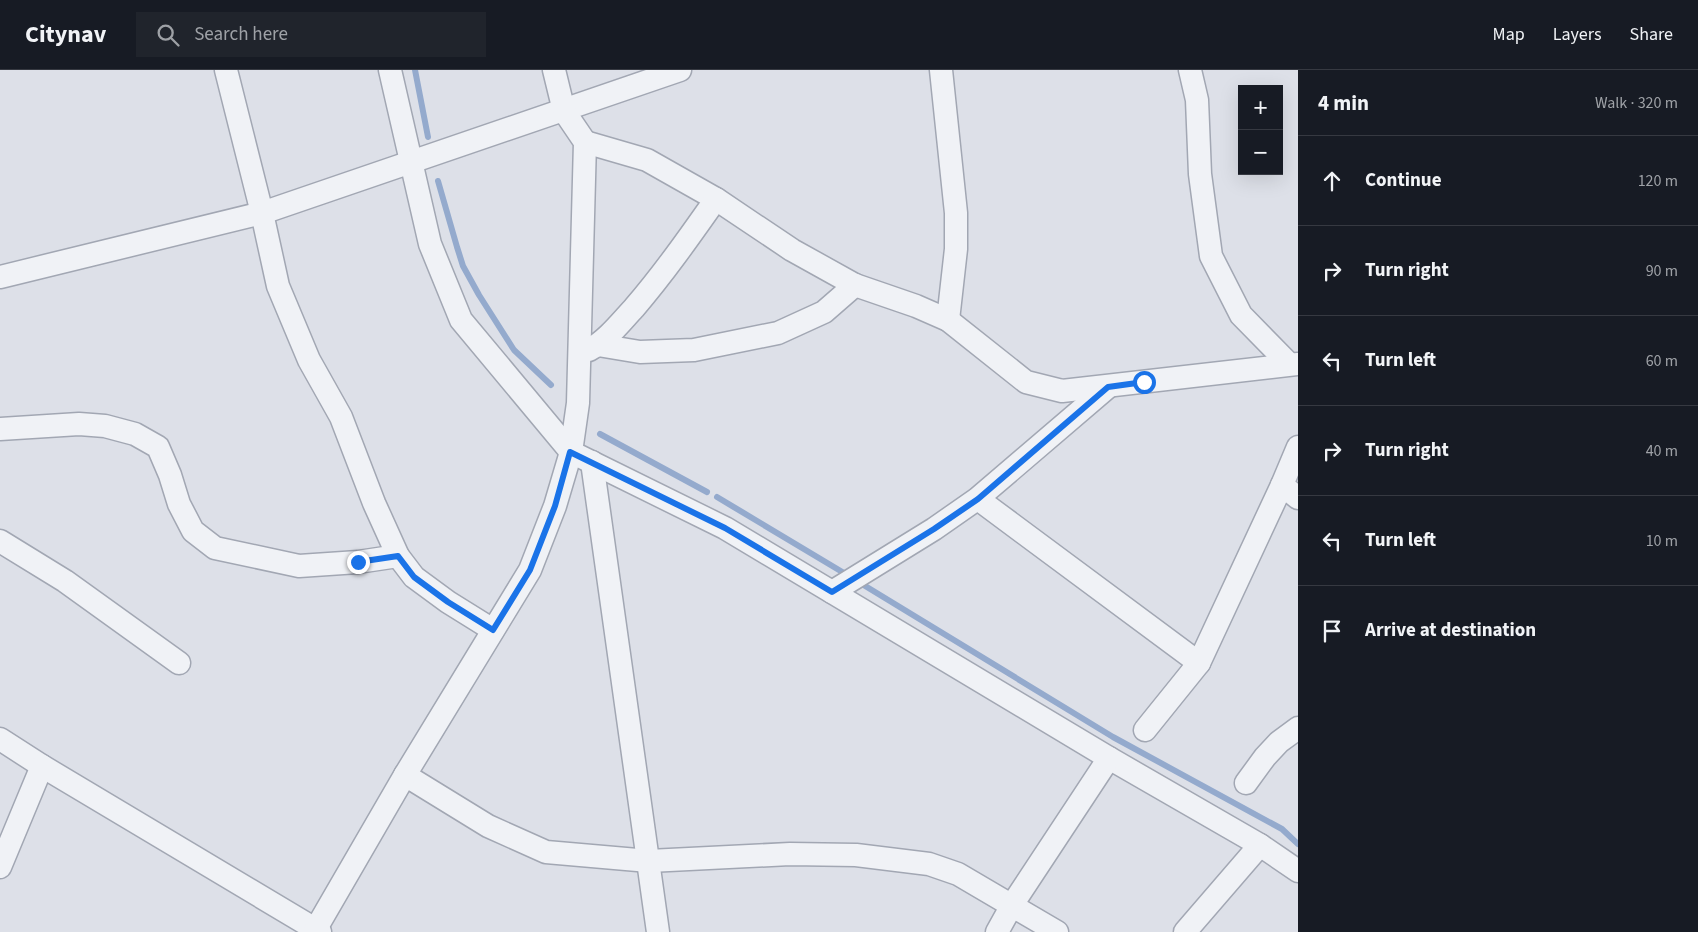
<!DOCTYPE html>
<html lang="en">
<head>
<meta charset="utf-8">
<style>
	:root { --surface:#171b24; --page:#20242c; --text:#f1f3f6; --muted:#9ea1a6; --line:#363941 }
	body { margin:0; font-family:"Source Sans 3",sans-serif; background:var(--page); color:var(--text) }
	.controls { position:absolute; right:15px; top:15px; display:grid; overflow:hidden; border-radius:0px; box-shadow:0 5px 20px #0002 }
	.controls button { width:45px; height:45px; display:grid; place-items:center; padding:0; border:0; border-bottom:1px solid var(--line); background:var(--surface); color:var(--text); font:25px sans-serif }
	.stop { position:absolute; width:15px; height:15px; margin:-11px; border:4px solid #1a73e8; border-radius:50%; background:#fff }
	.stop.end { background:#1a73e8; border-color:#fff; box-shadow:0 1px 5px #0008 }
	.list { margin:0; padding:0; list-style:none }
	h2 { display:flex; justify-content:space-between; align-items:center; height:65px; margin:0; padding:0 20px; font-size:21px }
	h2 small { font-size:16px; font-weight:400; color:var(--muted) }
	.list li { display:grid; grid-template-columns:32px 1fr auto; gap:15px; align-items:center; box-sizing:border-box; height:90px; padding:0 20px; border-top:1px solid var(--line) }
	.list b { display:block; font-size:19px; white-space:nowrap }
	.list em { font-size:16px; font-style:normal; color:var(--muted) }
	.icon { flex:none; width:28px; height:28px; fill:none; stroke:currentColor; stroke-width:2; stroke-linecap:round; stroke-linejoin:round }
	.map { position:relative; flex:none; width:1298px; height:862px; overflow:hidden }
	header { display:flex; align-items:center; gap:30px; box-sizing:border-box; height:70px; padding:0 25px; background:var(--surface); border-bottom:1px solid var(--line) }
	header strong { font-size:24px }
	nav { display:flex; gap:28px; margin-inline-start:auto; font-size:18px }
	.search { width:350px; height:45px; background:var(--page); display:flex; align-items:center; gap:12px; box-sizing:border-box; padding:0 18px; border-radius:0px; color:var(--muted); font-size:19px }
	main { display:flex }
	aside { flex:1; background:var(--surface) }
	.map>svg:first-child { display:block }
	.lines { fill:none; stroke-linecap:round; stroke-linejoin:round }
	.stream { stroke:#94aacd; stroke-width:6 }
	.minor-casing { stroke:#a2a7b3; stroke-width:25 }
	.minor { stroke:#f0f2f6; stroke-width:22 }
	.route { stroke:#1a73e8; stroke-width:6 }
</style>
</head>
<body>
<header>
<strong>Citynav</strong>
<div class="search"><svg class="icon" aria-label="search" viewBox="0 0 24 24"><circle cx="10" cy="10" r="6"/><path d="M15 15l6 6"/></svg>Search here</div>
<nav><a>Map</a><a>Layers</a><a>Share</a></nav>
</header>
<main>
<div class="map">
<svg width="1298" height="862" viewBox="0 0 1298 862">
	<rect width="100%" height="100%" fill="#dde0e8"/>
	<g class="lines">
		<g class="stream">
			<polyline points="415,0 428,67"/>
			<polyline points="438,111 457,177 463,196 479,225 514,280 551,315"/>
			<polyline points="600,364 707,422"/>
			<polyline points="717,427 849,506"/>
			<polyline points="857,511 1113,667 1282,759 1298,774"/>
		</g>
		<g class="minor-casing">
			<g id="minor">
				<polyline points="226,0 262,143 278,216 309,290 341,347 374,433 398,486 414,507 448,532 493,560"/>
				<polyline points="390,0 430,174 461,250 571,382 725,458 1109,688 1260,775 1298,801"/>
				<polyline points="941,0 956,143 956,179 948,250"/>
				<polyline points="1190,0 1197,30 1200,104 1211,186 1241,245 1289,294"/>
				<polyline points="585,72 647,90 716,129 792,180 855,215 916,236 948,250 1026,312 1062,321 1298,294"/>
				<polyline points="0,207 262,143 680,0"/>
				<polyline points="598,275 640,282 694,280 778,263 824,242 855,215"/>
				<path d="M589,280C607,270 620,253 634,238C664,203 690,166 716,129"/>
				<polyline points="0,359 79,354 105,356 135,364 158,377 170,405 179,434 193,461 215,478 299,496 358,492 398,486"/>
				<polyline points="592,392 658,862"/>
				<polyline points="1282,415 1298,428"/>
				<polyline points="978,429 1199,593"/>
				<polyline points="0,471 65,511 179,593"/>
				<polyline points="832,522 934,459 977,429 1108,317"/>
				<polyline points="1145,660 1199,593 1282,415 1298,377"/>
				<polyline points="0,669 42,696 320,862"/>
				<polyline points="405,705 488,756 546,782 649,791 790,784 856,785 929,794 958,804 1057,862"/>
				<polyline points="1246,713 1265,687 1279,672 1298,658"/>
				<polyline points="0,797 42,696"/>
				<polyline points="314,862 405,705 530,500 555,436 571,382 578,333 585,72 564,41 554,0"/>
				<polyline points="997,862 1012,835 1109,688"/>
				<polyline points="1185,862 1260,775"/>
			</g>
		</g>
		<use href="#minor" class="minor"/>
	</g>
	<g class="lines">
		<polyline class="route" points="358,492 398,486 414,507 448,532 493,560 530,500 555,436 570,382 725,458 832,522 934,459 978,429 1108,317 1144,312"/>
	</g>
</svg>
<div class="controls">
<button>+</button>
<button>−</button>
</div>
<div class="stop" style="left:1144px;top:312px"></div>
<div class="stop end" style="left:358px;top:492px"></div>
</div>
<aside>
<h2>4 min<small>Walk · 320 m</small></h2>
<ul class="list">
<li><svg class="icon" aria-label="ahead" viewBox="0 0 24 24"><path d="M12 20V5M6 11l6-6 6 6"/></svg><div><b>Continue</b></div><em>120 m</em></li>
<li><svg class="icon" aria-label="right" viewBox="0 0 24 24"><path d="M7 20v-9h11M14 6l5 5-5 5"/></svg><div><b>Turn right</b></div><em>90 m</em></li>
<li><svg class="icon" aria-label="left" viewBox="0 0 24 24"><path d="M17 20v-9H6M10 6l-5 5 5 5"/></svg><div><b>Turn left</b></div><em>60 m</em></li>
<li><svg class="icon" aria-label="right" viewBox="0 0 24 24"><path d="M7 20v-9h11M14 6l5 5-5 5"/></svg><div><b>Turn right</b></div><em>40 m</em></li>
<li><svg class="icon" aria-label="left" viewBox="0 0 24 24"><path d="M17 20v-9H6M10 6l-5 5 5 5"/></svg><div><b>Turn left</b></div><em>10 m</em></li>
<li><svg class="icon" aria-label="arrive" viewBox="0 0 24 24"><path d="M6 21V4h12l-3 4 3 4H6"/></svg><div><b>Arrive at destination</b></div></li>
</ul>
</aside>
</main>
</body>
</html>
